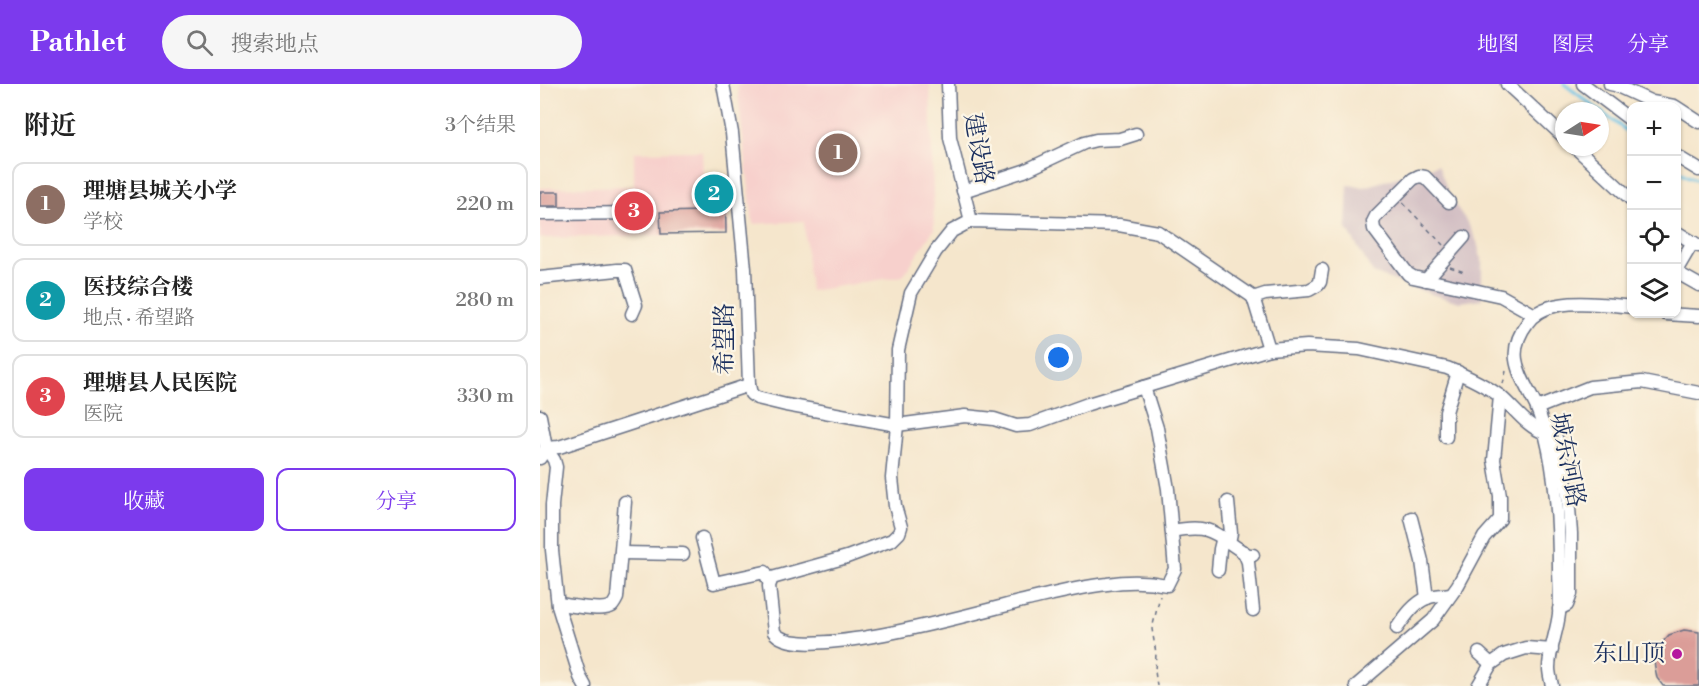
<!DOCTYPE html>
<html lang="zh">
<head>
<meta charset="utf-8">
<style>
	:root { --surface:#fff; --page:#f6f6f6; --text:#222; --muted:#767676; --line:#e0e0e0; --accent:#7c3aed }
	body { margin:0; font-family:"Libre Bodoni","Noto Serif SC",serif; background:var(--page); color:var(--text) }
	.controls { position:absolute; right:18px; top:18px; display:grid; overflow:hidden; border-radius:12px; box-shadow:0 2px 4px #0004 }
	.controls button { width:54px; height:54px; display:grid; place-items:center; padding:0; border:0; border-bottom:2px solid var(--line); background:var(--surface); color:var(--text); font:30px sans-serif }
	.compass { position:absolute; left:1015px; top:18px; width:54px; height:54px; border-radius:50%; background:var(--surface); box-shadow:0 2px 4px #0004; rotate:78deg }
	.you { position:absolute; left:519px; top:274px; width:21px; height:21px; margin:-15px; border:4px solid #fff; border-radius:50%; background:#1a73e8; box-shadow:0 0 0 9px #1a73e833 }
	.badge { display:grid; place-items:center; width:39px; height:39px; border-radius:50%; background:var(--accent); color:#fff; font-size:20px; font-weight:700 }
	.pin { position:absolute; translate:-50% -50%; border:3px solid #fff; box-shadow:0 2px 6px #0006 }
	.list { margin:0; padding:0; list-style:none }
	h2 { display:flex; justify-content:space-between; align-items:center; height:78px; margin:0; padding:0 24px; font-size:26px }
	h2 small { font-size:20px; font-weight:400; color:var(--muted) }
	.list li { display:grid; grid-template-columns:39px 1fr auto; gap:18px; align-items:center; box-sizing:border-box; height:84px; margin:0 12px 12px; padding:0 12px; border:2px solid var(--line); border-radius:12px }
	.list b { display:block; font-size:22px; white-space:nowrap }
	.list p { margin:0; font-size:20px; white-space:nowrap; color:var(--muted) }
	.list em { font-size:20px; font-style:normal; color:var(--muted) }
	.actions { display:flex; gap:12px; padding:18px 24px }
	.actions a { flex:1; padding:14px 0; border:2px solid var(--accent); border-radius:12px; text-align:center; font-size:21px; color:var(--accent) }
	.actions .main { background:var(--accent); color:#fff }
	.icon { flex:none; width:33px; height:33px; fill:none; stroke:currentColor; stroke-width:2; stroke-linecap:round; stroke-linejoin:round }
	.map { position:relative; flex:none; width:1159px; height:602px; overflow:hidden }
	header { display:flex; align-items:center; gap:36px; box-sizing:border-box; height:84px; padding:0 30px; background:var(--accent); color:#fff }
	header strong { font-size:28px }
	nav { display:flex; gap:33px; margin-inline-start:auto; font-size:21px }
	.search { width:420px; height:54px; background:var(--page); display:flex; align-items:center; gap:15px; box-sizing:border-box; padding:0 21px; border-radius:33px; color:var(--muted); font-size:22px }
	main { display:flex }
	aside { flex:1; background:var(--surface) }
	.map>svg:first-child { display:block }
	.built { fill:#f7d0cc }
	.industrial { fill:#d2bec3 }
	.lines { fill:none; stroke-linecap:round; stroke-linejoin:round }
	.stream { stroke:#69c4e7; stroke-width:3 }
	.building { fill:#db9d98 }
	.minor-casing { stroke:#676f84; stroke-width:15 }
	.path { stroke:#676f84; stroke-width:1.5; stroke-dasharray:4.5 4.5; stroke-linecap:butt }
	.minor { stroke:#fff; stroke-width:12 }
	.poi-dot { fill:#b5179e; stroke:#fcf5e5; stroke-width:2 }
	.labels { text-anchor:middle; dominant-baseline:central; stroke-width:4.5; stroke-linejoin:round; paint-order:stroke }
	.street-label { font-size:24px; fill:#1b2f5e; stroke:#fcf5e5 }
	.poi-label { font-size:24px; fill:#1b2f5e; stroke:#fcf5e5; text-anchor:end }
</style>
</head>
<body>
<header>
<strong>Pathlet</strong>
<div class="search"><svg class="icon" aria-label="search" viewBox="0 0 24 24"><circle cx="10" cy="10" r="6"/><path d="M15 15l6 6"/></svg>搜索地点</div>
<nav><a>地图</a><a>图层</a><a>分享</a></nav>
</header>
<main>
<aside>
<h2>附近<small>3个结果</small></h2>
<ul class="list">
<li><span class="badge" style="background:#8d6e63">1</span><div><b>理塘县城关小学</b><p>学校</p></div><em>220 m</em></li>
<li><span class="badge" style="background:#0f9aa8">2</span><div><b>医技综合楼</b><p>地点 · 希望路</p></div><em>280 m</em></li>
<li><span class="badge" style="background:#e0444e">3</span><div><b>理塘县人民医院</b><p>医院</p></div><em>330 m</em></li>
</ul>
<div class="actions"><a class="main">收藏</a><a>分享</a></div>
</aside>
<div class="map">
<svg width="1159" height="602" viewBox="0 0 1159 602">
	<rect width="100%" height="100%" fill="#fcf5e5"/>
	<filter id="ink" filterUnits="userSpaceOnUse"><feTurbulence type="fractalNoise" baseFrequency=".0167" numOctaves="2"/><feDisplacementMap in="SourceGraphic" scale="12" xChannelSelector="R" yChannelSelector="G"/><feConvolveMatrix kernelMatrix="1 2 1 2 8 2 1 2 1" color-interpolation-filters="sRGB"/></filter>
	<filter id="wash" filterUnits="userSpaceOnUse"><feTurbulence type="fractalNoise" baseFrequency=".008" numOctaves="4" result="noise"/><feDisplacementMap in="SourceGraphic" scale="24" xChannelSelector="R" yChannelSelector="G"/><feGaussianBlur stdDeviation="1.35" result="paint"/><feColorMatrix in="noise" values="0 0 0 0 0 0 0 0 0 0 0 0 0 0 0 0 0 1.4 0 .05"/><feComposite in="paint" operator="in"/></filter>
	<g filter="url(#wash)">
		<rect width="100%" height="100%" fill="#f5e6cc"/>
		<g class="built">
			<polygon points="197,0 390,0 394,145 363,192 270,207 264,137 213,140"/>
			<polygon points="162,67 163,92 187,91 188,150 0,154 0,190 0,104 94,102 94,68"/>
		</g>
		<polygon class="industrial" points="898,81 911,115 927,138 937,158 942,178 942,215 920,218 891,210 833,189 806,143 808,101 824,103"/>
		<g class="lines">
			<g class="stream">
				<polyline points="1024,0 1092,51"/>
				<polyline points="1136,85 1147,92 1159,96"/>
			</g>
		</g>
		<g id="blocks">
			<g class="building">
				<polygon points="162,93 185,93 186,149 121,150 120,128 163,127"/>
				<rect x="0" y="108" width="19" height="14"/>
				<polygon points="1144,546 1159,548 1159,602 1123,602 1117,594 1114,578 1118,563 1129,551"/>
			</g>
		</g>
	</g>
	<g filter="url(#ink)">
		<use href="#blocks" fill-opacity="0" stroke="#676f84" stroke-width="1.5"/>
		<g class="lines">
			<g class="minor-casing">
				<g id="minor">
					<path d="M183,0L192,49L205,185L209,301L211,310L217,314L246,321L357,341L425,332L454,335L476,342L490,341L548,320L729,265L767,262L819,265L907,284C924,291 947,302 961,313C975,325 987,343 1005,349"/>
					<polyline points="408,0 410,54 431,137"/>
					<polyline points="967,0 1024,53"/>
					<polyline points="1043,0 1092,37"/>
					<polyline points="1070,0 1075,1 1112,18 1134,22"/>
					<polyline points="1136,23 1159,38"/>
					<polyline points="1035,63 1092,116"/>
					<polyline points="1136,72 1159,86"/>
					<polyline points="423,107 484,87 544,59 556,56 580,55 596,50"/>
					<polyline points="909,118 885,93 879,92 873,95 836,132 833,138 834,145 868,190 873,193 961,212 995,231"/>
					<polyline points="0,130 104,129"/>
					<polyline points="1136,148 1159,162"/>
					<polyline points="1136,187 1153,158"/>
					<polyline points="1136,188 1159,201"/>
					<polyline points="0,194 77,186 85,186 96,221 92,230"/>
					<polyline points="886,196 924,153"/>
					<polyline points="713,214 725,210 769,206 778,201 780,198 782,186"/>
					<polyline points="1126,230 1159,232"/>
					<path d="M604,303L617,344L628,405L635,485L627,501C607,497 587,497 567,500C540,503 513,510 487,516C448,525 257,582 234,548L229,502L232,494L307,473L352,456L359,449L361,443L355,422L352,394L357,341L358,266L371,209L396,167L412,147L431,137L579,141L618,148L713,213L729,265"/>
					<polyline points="997,324 1050,303 1102,298 1159,309"/>
					<polyline points="0,332 6,364 14,376 16,383 12,421 12,466 18,522 40,593 45,602"/>
					<polyline points="1003,340 1014,350 1018,358 1028,412 1031,449 1031,510 1027,521 1019,525"/>
					<polyline points="906,353 906,328 918,288"/>
					<polyline points="0,374 6,364 19,363 209,301"/>
					<polyline points="688,418 691,449 689,458"/>
					<polyline points="871,434 882,477 887,514"/>
					<path d="M632,447C674,439 675,451 708,471H713"/>
					<polyline points="162,454 174,499 225,488 228,496 230,496"/>
					<polyline points="704,468 708,478 713,526"/>
					<polyline points="81,469 143,470"/>
					<polyline points="678,486 680,465 683,453"/>
					<path d="M18,520C29,521 63,528 72,522C74,520 76,516 77,514L85,418"/>
					<path d="M857,544C864,534 874,519 887,514C894,511 903,511 911,510"/>
					<polyline points="939,569 951,580"/>
					<polyline points="816,602 893,536 918,501 944,453 960,435 960,412 954,376 960,312"/>
					<polyline points="938,602 951,580 964,571 986,564 1012,566"/>
					<path d="M1012,602C1011,596 1009,590 1009,584C1009,566 1017,548 1019,530C1021,515 1019,499 1019,484C1019,444 1017,405 1009,366C1006,352 1002,336 996,322C981,291 963,271 988,238C1007,211 1062,220 1092,223"/>
				</g>
			</g>
			<g class="path">
				<polyline points="863,119 903,161"/>
				<polyline points="910,183 924,188"/>
				<polyline points="963,300 966,287"/>
				<polyline points="617,602 615,587 616,569 612,545 620,512"/>
			</g>
			<use href="#minor" class="minor"/>
		</g>
	</g>
	<circle class="poi-dot" cx="1137" cy="570" r="6"/>
	<g class="labels">
		<g class="street-label">
			<text transform="translate(438 65) rotate(80)">建设路</text>
			<text transform="translate(185 255) rotate(-90)">希望路</text>
			<text transform="translate(1027 376) rotate(79)">城东河路</text>
		</g>
		<g class="poi-label">
			<text x="1125" y="570">东山顶</text>
		</g>
	</g>
</svg>
<div class="controls">
<button>+</button>
<button>−</button>
<button><svg class="icon" aria-label="locate" viewBox="0 0 24 24"><circle cx="12" cy="12" r="6"/><path d="M12 2v4M12 18v4M2 12h4M18 12h4"/></svg></button>
<button><svg class="icon" aria-label="layers" viewBox="0 0 24 24"><path d="M12 4l9 5-9 5-9-5zM3 14l9 5 9-5"/></svg></button>
</div>
<svg class="compass" viewBox="-18 -18 36 36"><path d="M0-13l5 13h-10z" fill="#e53935"/><path d="M0 13l5-13h-10z" fill="#767676"/></svg>
<div class="you"></div>
<div class="pin badge" style="left:298px;top:69px;background:#8d6e63">1</div>
<div class="pin badge" style="left:174px;top:110px;background:#0f9aa8">2</div>
<div class="pin badge" style="left:94px;top:127px;background:#e0444e">3</div>
</div>
</main>
</body>
</html>
